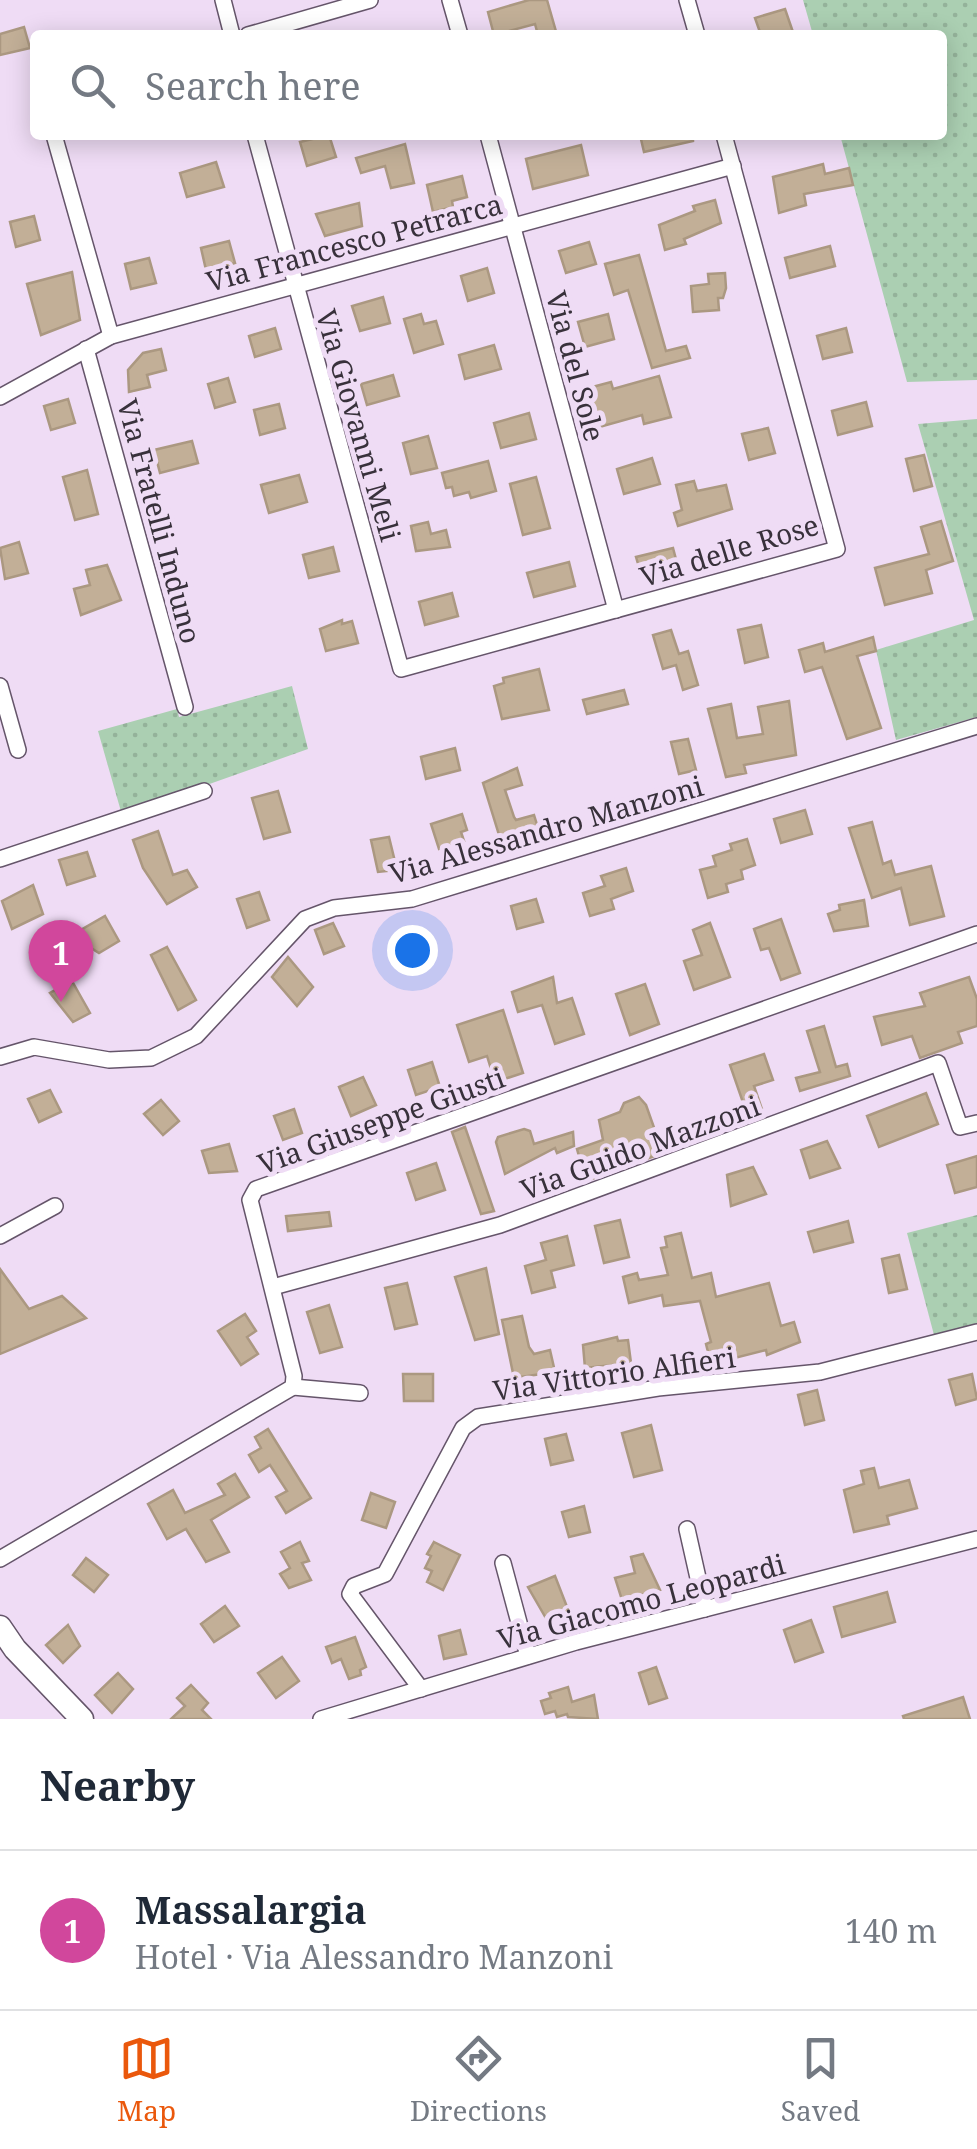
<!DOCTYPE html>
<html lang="en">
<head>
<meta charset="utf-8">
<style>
	:root { --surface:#fff; --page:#f6f6f7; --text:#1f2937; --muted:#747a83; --line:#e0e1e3; --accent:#ea580c }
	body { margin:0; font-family:"Noto Serif",serif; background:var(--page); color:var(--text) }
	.you { position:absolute; left:412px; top:950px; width:35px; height:35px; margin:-25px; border:8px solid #fff; border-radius:50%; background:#1a73e8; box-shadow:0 0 0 15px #1a73e833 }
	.badge { display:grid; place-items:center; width:65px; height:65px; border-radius:50%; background:var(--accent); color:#fff; font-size:32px; font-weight:700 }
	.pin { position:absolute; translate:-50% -82px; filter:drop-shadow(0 2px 5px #0008) }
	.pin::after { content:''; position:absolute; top:52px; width:35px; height:30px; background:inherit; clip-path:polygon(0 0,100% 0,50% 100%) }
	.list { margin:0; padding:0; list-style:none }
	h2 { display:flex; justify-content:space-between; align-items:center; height:130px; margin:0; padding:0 40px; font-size:42px }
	h2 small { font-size:32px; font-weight:400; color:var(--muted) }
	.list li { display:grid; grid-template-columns:65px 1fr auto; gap:30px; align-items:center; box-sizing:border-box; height:160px; padding:0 40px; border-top:2px solid var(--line) }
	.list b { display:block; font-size:38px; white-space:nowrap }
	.list p { margin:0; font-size:32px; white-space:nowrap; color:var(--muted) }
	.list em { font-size:32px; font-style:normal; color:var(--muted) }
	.icon { flex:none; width:55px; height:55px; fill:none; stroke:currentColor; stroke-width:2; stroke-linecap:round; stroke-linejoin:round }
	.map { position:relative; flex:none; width:977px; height:1719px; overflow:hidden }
	.search { position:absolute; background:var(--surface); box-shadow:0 5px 25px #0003; left:30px; right:30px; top:30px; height:110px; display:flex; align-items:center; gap:25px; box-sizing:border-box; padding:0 35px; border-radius:10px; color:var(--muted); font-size:38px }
	.sheet { height:290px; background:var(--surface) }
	nav { display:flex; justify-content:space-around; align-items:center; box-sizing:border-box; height:140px; border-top:2px solid var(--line); background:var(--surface); font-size:28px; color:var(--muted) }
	nav a { display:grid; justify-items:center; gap:5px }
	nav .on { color:var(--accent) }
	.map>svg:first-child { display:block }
	.grass { fill:url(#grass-dots) }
	.building { fill:#c2af97; stroke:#ab9881; stroke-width:2.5 }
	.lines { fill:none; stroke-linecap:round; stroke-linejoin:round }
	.minor-casing { stroke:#65556a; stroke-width:18 }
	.secondary-casing { stroke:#65556a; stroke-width:25 }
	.minor { stroke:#fff; stroke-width:15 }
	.secondary { stroke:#fff; stroke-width:22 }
	.labels { text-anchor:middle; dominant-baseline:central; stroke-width:10; stroke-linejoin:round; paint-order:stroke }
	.street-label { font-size:28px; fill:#38313b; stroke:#efdcf5 }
</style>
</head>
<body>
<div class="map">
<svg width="977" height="1719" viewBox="0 0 977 1719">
	<defs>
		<pattern id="grass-dots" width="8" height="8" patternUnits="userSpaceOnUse" patternTransform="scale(2.5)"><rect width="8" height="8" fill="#abcfb2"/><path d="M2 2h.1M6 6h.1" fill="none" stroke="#94b29a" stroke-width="1.8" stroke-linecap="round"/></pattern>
	</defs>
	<rect width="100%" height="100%" fill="#efdcf5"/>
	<g class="grass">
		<polygon points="803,0 977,0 977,380 907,382 840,135 942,135 942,35 813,35"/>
		<polygon points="977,419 977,717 896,740 876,650 974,620 918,424"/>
		<polygon points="292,686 308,749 122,815 98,731 177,709 179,717"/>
		<polygon points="977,1215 977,1324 934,1335 907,1233"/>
	</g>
	<g class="building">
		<polygon points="529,0 547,0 557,35 538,35 535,24 494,35 488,12"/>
		<polygon points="785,9 794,35 761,35 755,18"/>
		<polygon points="24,27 30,48 0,55 0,34"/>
		<polygon points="329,135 336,157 307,166 300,142"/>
		<polygon points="640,135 693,135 693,141 644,152"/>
		<polygon points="405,144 414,183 391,188 385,166 361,173 356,158"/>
		<polygon points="581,145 588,175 533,189 526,159"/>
		<polygon points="216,162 224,187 187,197 180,173"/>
		<polygon points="823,164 825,174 849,168 853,185 804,194 806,205 779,213 773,177"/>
		<polygon points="462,176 467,197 452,201 453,207 433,212 427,185"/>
		<polygon points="715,200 721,223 684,239 686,244 665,250 659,225 695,211 693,206"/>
		<polygon points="359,203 362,226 325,236 316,214"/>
		<polygon points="34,216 40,240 16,247 10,222"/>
		<polygon points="229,241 235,263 206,270 201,248"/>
		<polygon points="589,242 596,264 566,273 559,251"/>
		<polygon points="830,246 835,266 790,278 785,258"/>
		<polygon points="639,255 666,351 686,346 690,358 652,368 628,290 614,295 605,264"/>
		<polygon points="149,258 156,283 131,289 125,264"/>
		<polygon points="487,268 494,293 468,301 461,276"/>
		<polygon points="72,272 80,320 41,335 27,284"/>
		<polygon points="725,273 726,288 723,298 718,298 719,310 693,312 691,286 709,284 708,274"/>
		<polygon points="383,297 390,323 360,331 352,306"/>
		<polygon points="421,314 424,324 436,321 443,344 414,353 404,319"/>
		<polygon points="608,314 614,339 585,347 578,322"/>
		<polygon points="275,328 281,349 255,357 249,336"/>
		<polygon points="846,328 852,352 823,359 817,336"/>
		<polygon points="494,345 501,369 465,379 459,355"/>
		<polygon points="161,349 166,370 147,375 150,387 129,392 128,370 143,353"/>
		<polygon points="393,375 399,396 367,405 361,384"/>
		<polygon points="659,376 671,417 644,424 642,415 596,428 585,389 611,382 613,389"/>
		<polygon points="228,378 235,402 215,408 208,384"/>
		<polygon points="68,399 75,423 51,430 44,406"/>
		<polygon points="866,402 872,426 838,435 832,411"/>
		<polygon points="279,404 285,428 260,435 254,410"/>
		<polygon points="529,413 536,439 501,448 494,423"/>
		<polygon points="768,428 775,453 749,460 742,434"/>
		<polygon points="428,436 437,468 411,474 403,443"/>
		<polygon points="192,441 198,463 160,473 154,450"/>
		<polygon points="924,455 932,486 914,491 906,459"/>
		<polygon points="652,458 660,484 624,494 617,469"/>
		<polygon points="488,461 496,491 471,498 469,492 454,496 452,487 446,488 442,473"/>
		<polygon points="87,470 98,514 75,520 63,477"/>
		<polygon points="299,475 307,502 269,513 261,485"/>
		<polygon points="536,477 550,528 523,535 510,484"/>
		<polygon points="694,481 697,491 726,485 732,509 678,526 674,513 682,510 676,485"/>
		<polygon points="941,521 953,561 926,570 932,593 885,605 875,568 929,554 921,527"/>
		<polygon points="428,522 431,534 446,530 450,547 416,551 411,526"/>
		<polygon points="19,542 28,573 5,579 0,548"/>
		<polygon points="333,547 339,571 309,578 303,555"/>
		<polygon points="673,548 678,567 642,577 636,557"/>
		<polygon points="569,562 575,586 534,597 527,573"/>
		<polygon points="107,565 121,600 81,615 74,589 90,585 86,570"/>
		<polygon points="452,593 458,616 425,625 419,602"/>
		<polygon points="342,620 342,624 352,621 358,643 326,651 320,629"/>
		<polygon points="761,625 768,657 745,663 738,630"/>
		<polygon points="671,630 679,654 688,651 698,685 683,690 676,665 663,669 653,635"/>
		<polygon points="873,637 876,651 857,656 881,728 847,739 822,667 805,672 799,650 823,643 825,652"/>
		<polygon points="539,669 549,710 502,719 494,686 504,683 503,678"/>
		<polygon points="624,690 628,704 587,714 583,700"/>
		<polygon points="789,701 796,755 744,765 746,773 726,777 708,709 731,704 737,738 763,734 758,707"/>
		<polygon points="688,739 696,770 679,774 671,742"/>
		<polygon points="455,748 460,770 426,779 421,757"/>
		<polygon points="517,768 522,785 505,790 514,817 516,820 534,815 539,831 500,838 483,783"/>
		<polygon points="278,791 290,832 264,839 252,798"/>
		<polygon points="805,810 812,834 781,843 774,819"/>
		<polygon points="462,814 467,830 461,832 464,841 439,849 431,824"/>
		<polygon points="872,822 883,864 891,861 895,875 931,866 944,916 910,925 901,888 872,898 849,828"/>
		<polygon points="158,831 173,875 187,870 197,887 167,904 143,868 133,840"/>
		<polygon points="389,837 397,870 378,872 371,840"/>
		<polygon points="747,839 755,865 741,870 743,879 726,884 728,892 708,898 700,870 716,866 713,856 732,850 730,844"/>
		<polygon points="87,852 95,876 67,885 59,860"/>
		<polygon points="626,868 633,891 611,899 614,909 590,916 583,893 605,886 601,876"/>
		<polygon points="33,885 43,914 12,929 2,901"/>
		<polygon points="259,892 269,920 247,928 237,899"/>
		<polygon points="536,899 543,922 517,929 511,906"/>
		<polygon points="864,900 868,926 834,931 828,914 840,910 839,905"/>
		<polygon points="105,916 119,941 99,953 88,946 79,931"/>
		<polygon points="781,919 800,973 781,980 769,948 761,950 754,929"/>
		<polygon points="333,923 344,946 324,954 315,930"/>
		<polygon points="710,923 730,977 694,990 684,961 702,955 693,930"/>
		<polygon points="167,947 196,1000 178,1010 151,955"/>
		<polygon points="288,957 313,987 297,1006 272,977"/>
		<polygon points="553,977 557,1003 572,998 584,1034 555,1044 542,1005 518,1012 512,992"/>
		<polygon points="969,977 977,999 977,1026 958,1032 962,1043 920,1058 912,1036 882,1045 874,1017 925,1006 920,993"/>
		<polygon points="72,981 90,1013 73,1022 50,993"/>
		<polygon points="645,984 659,1024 630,1035 616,994"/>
		<polygon points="503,1010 523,1073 495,1082 487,1056 469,1062 457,1025"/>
		<polygon points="824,1026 836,1067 847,1064 850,1076 800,1091 796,1078 820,1072 807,1031"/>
		<polygon points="764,1054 773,1080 754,1086 764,1115 730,1128 726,1117 746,1111 730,1065"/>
		<polygon points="432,1062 440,1087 416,1095 408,1070"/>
		<polygon points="363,1077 376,1105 351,1116 339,1087"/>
		<polygon points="50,1090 61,1112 39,1122 28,1099"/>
		<polygon points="926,1093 938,1124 879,1147 867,1116"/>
		<polygon points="639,1097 646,1105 663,1153 586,1181 577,1149 603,1140 599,1120 620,1112 624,1103"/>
		<polygon points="161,1100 179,1121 163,1135 144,1114"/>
		<polygon points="294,1109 302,1133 283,1140 274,1116"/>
		<polygon points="465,1127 494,1211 481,1214 452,1132"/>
		<polygon points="524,1129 530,1131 534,1144 573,1132 574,1146 557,1153 555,1148 505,1174 496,1142 498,1137"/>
		<polygon points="827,1141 840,1168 810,1178 801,1150"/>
		<polygon points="229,1144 237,1171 209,1173 202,1151"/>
		<polygon points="977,1156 977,1187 955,1193 947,1165"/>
		<polygon points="436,1163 445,1190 416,1200 407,1173"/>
		<polygon points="753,1167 766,1194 731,1206 727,1175"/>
		<polygon points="329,1212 331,1226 288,1231 286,1216"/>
		<polygon points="620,1220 629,1257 604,1263 595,1226"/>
		<polygon points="848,1221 853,1242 814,1252 808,1232"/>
		<polygon points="681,1233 692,1278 711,1273 716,1297 769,1283 781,1326 794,1322 800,1342 767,1355 766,1350 711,1364 706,1344 711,1342 700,1301 664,1306 662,1295 629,1303 623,1277 637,1273 639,1280 668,1275 661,1248 667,1247 665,1237"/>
		<polygon points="567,1236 574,1265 551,1271 555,1287 532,1293 525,1266 546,1260 541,1243"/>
		<polygon points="899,1255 907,1289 889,1293 882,1259"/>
		<polygon points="486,1268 499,1334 475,1340 455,1277"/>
		<polygon points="0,1269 29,1309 62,1296 86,1318 0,1354"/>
		<polygon points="407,1283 417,1324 395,1329 385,1288"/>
		<polygon points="329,1305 342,1347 320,1353 307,1312"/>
		<polygon points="245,1314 256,1331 247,1337 258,1354 241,1365 218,1331"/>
		<polygon points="522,1316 529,1347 534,1354 550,1350 555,1372 514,1378 502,1320"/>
		<polygon points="617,1337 618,1341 628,1340 631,1363 585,1368 583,1345"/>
		<polygon points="403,1374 433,1374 433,1401 404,1401"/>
		<polygon points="972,1374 977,1399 956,1405 949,1380"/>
		<polygon points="817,1390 824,1420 805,1425 798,1395"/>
		<polygon points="651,1425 662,1470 634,1477 622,1433"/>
		<polygon points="268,1429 311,1498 286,1513 276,1497 287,1491 270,1465 259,1472 249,1455 261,1448 255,1437"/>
		<polygon points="566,1434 573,1460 551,1465 545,1439"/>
		<polygon points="874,1468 879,1488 909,1480 917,1508 887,1516 889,1524 854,1532 844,1490 864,1484 861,1471"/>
		<polygon points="235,1474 249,1497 211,1520 229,1552 206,1562 186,1529 167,1539 148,1504 173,1490 185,1513 225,1495 218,1484"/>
		<polygon points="371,1493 395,1502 386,1528 362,1520"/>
		<polygon points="584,1506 590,1532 569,1537 562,1512"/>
		<polygon points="300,1542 309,1561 302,1563 311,1580 289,1588 280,1574 290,1568 281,1552"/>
		<polygon points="434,1542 460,1555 443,1590 427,1582 432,1571 425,1568 431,1556 427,1554"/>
		<polygon points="643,1554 660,1590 622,1600 615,1578 635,1573 631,1557"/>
		<polygon points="86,1558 108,1575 94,1592 73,1575"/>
		<polygon points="555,1576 569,1612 547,1620 528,1587"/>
		<polygon points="887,1592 895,1622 842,1637 834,1607"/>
		<polygon points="225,1606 239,1626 214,1642 201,1624"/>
		<polygon points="811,1620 823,1652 795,1662 784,1630"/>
		<polygon points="68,1625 80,1646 63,1663 46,1645"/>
		<polygon points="460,1630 466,1654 444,1659 439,1636"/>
		<polygon points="355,1637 366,1667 360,1670 361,1675 349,1679 341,1659 332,1663 326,1647"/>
		<polygon points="282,1657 299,1681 276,1698 258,1673"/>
		<polygon points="656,1667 667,1698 649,1704 639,1673"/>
		<polygon points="118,1673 133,1689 112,1713 95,1695"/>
		<polygon points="191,1685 208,1703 202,1710 211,1719 171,1719 185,1706 177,1698"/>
		<polygon points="568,1687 572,1702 594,1695 598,1719 568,1717 567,1714 557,1717 555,1711 545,1714 541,1701 551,1698 549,1693"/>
		<polygon points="963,1697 970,1719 904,1719 903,1716"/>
	</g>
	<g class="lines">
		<g class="minor-casing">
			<g id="minor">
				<polyline points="223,0 232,35"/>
				<polyline points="450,0 460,35"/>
				<polyline points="687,0 697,35"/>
				<polyline points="248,35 370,0"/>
				<polyline points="54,135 111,336"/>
				<polyline points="255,135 401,669 837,549 724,135"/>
				<polyline points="488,135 616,610"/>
				<polyline points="86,349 185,707"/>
				<polyline points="0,397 111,336 733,166"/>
				<polyline points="0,686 18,750"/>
				<polyline points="0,859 204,791"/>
				<polyline points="0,1057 34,1047 109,1060 151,1058 196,1036 305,919 334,908 412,899 977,726"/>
				<polyline points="0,1236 55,1206"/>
				<polyline points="273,1287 500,1225 938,1063 960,1127 977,1123"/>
				<polyline points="293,1387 360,1393"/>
				<polyline points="687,1529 705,1609"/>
				<polyline points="0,1559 293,1387 294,1376 250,1200 256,1189 977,934"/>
				<polyline points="503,1563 528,1656"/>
				<polyline points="421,1689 350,1594 354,1586 385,1574 463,1428 478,1417 658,1388 820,1372 977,1332"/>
				<polyline points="321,1719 576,1642 977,1539"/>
			</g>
		</g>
		<g class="secondary-casing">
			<polyline id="secondary" points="0,1627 15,1649 82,1719"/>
		</g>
		<use href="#minor" class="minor"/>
		<use href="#secondary" class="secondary"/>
	</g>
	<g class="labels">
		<g class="street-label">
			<text transform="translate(354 242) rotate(-15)">Via Francesco Petrarca</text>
			<text transform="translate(576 366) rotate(75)">Via del Sole</text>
			<text transform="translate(359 425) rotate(74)">Via Giovanni Meli</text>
			<text transform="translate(160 521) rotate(75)">Via Fratelli Induno</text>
			<text transform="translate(729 550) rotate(-17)">Via delle Rose</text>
			<text transform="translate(546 829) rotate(-16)">Via Alessandro Manzoni</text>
			<text transform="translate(381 1120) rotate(-20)">Via Giuseppe Giusti</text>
			<text transform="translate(640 1147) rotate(-20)">Via Guido Mazzoni</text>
			<text transform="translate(614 1373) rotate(-8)">Via Vittorio Alfieri</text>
			<text transform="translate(641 1601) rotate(-15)">Via Giacomo Leopardi</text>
		</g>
	</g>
</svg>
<div class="you"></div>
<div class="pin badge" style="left:61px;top:1002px;background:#d1479c">1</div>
<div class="search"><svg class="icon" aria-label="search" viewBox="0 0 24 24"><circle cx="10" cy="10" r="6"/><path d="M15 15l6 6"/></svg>Search here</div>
</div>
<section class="sheet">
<h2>Nearby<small></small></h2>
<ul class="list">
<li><span class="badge" style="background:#d1479c">1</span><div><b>Massalargia</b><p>Hotel · Via Alessandro Manzoni</p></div><em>140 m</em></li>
</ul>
</section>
<nav>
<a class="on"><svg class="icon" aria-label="map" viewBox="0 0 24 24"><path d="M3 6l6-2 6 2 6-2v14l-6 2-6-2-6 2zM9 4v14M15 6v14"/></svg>Map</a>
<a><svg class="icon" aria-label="directions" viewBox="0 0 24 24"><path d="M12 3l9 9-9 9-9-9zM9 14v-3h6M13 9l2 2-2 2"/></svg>Directions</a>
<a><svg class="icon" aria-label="saved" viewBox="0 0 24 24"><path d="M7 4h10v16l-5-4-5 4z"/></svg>Saved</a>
</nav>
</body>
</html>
